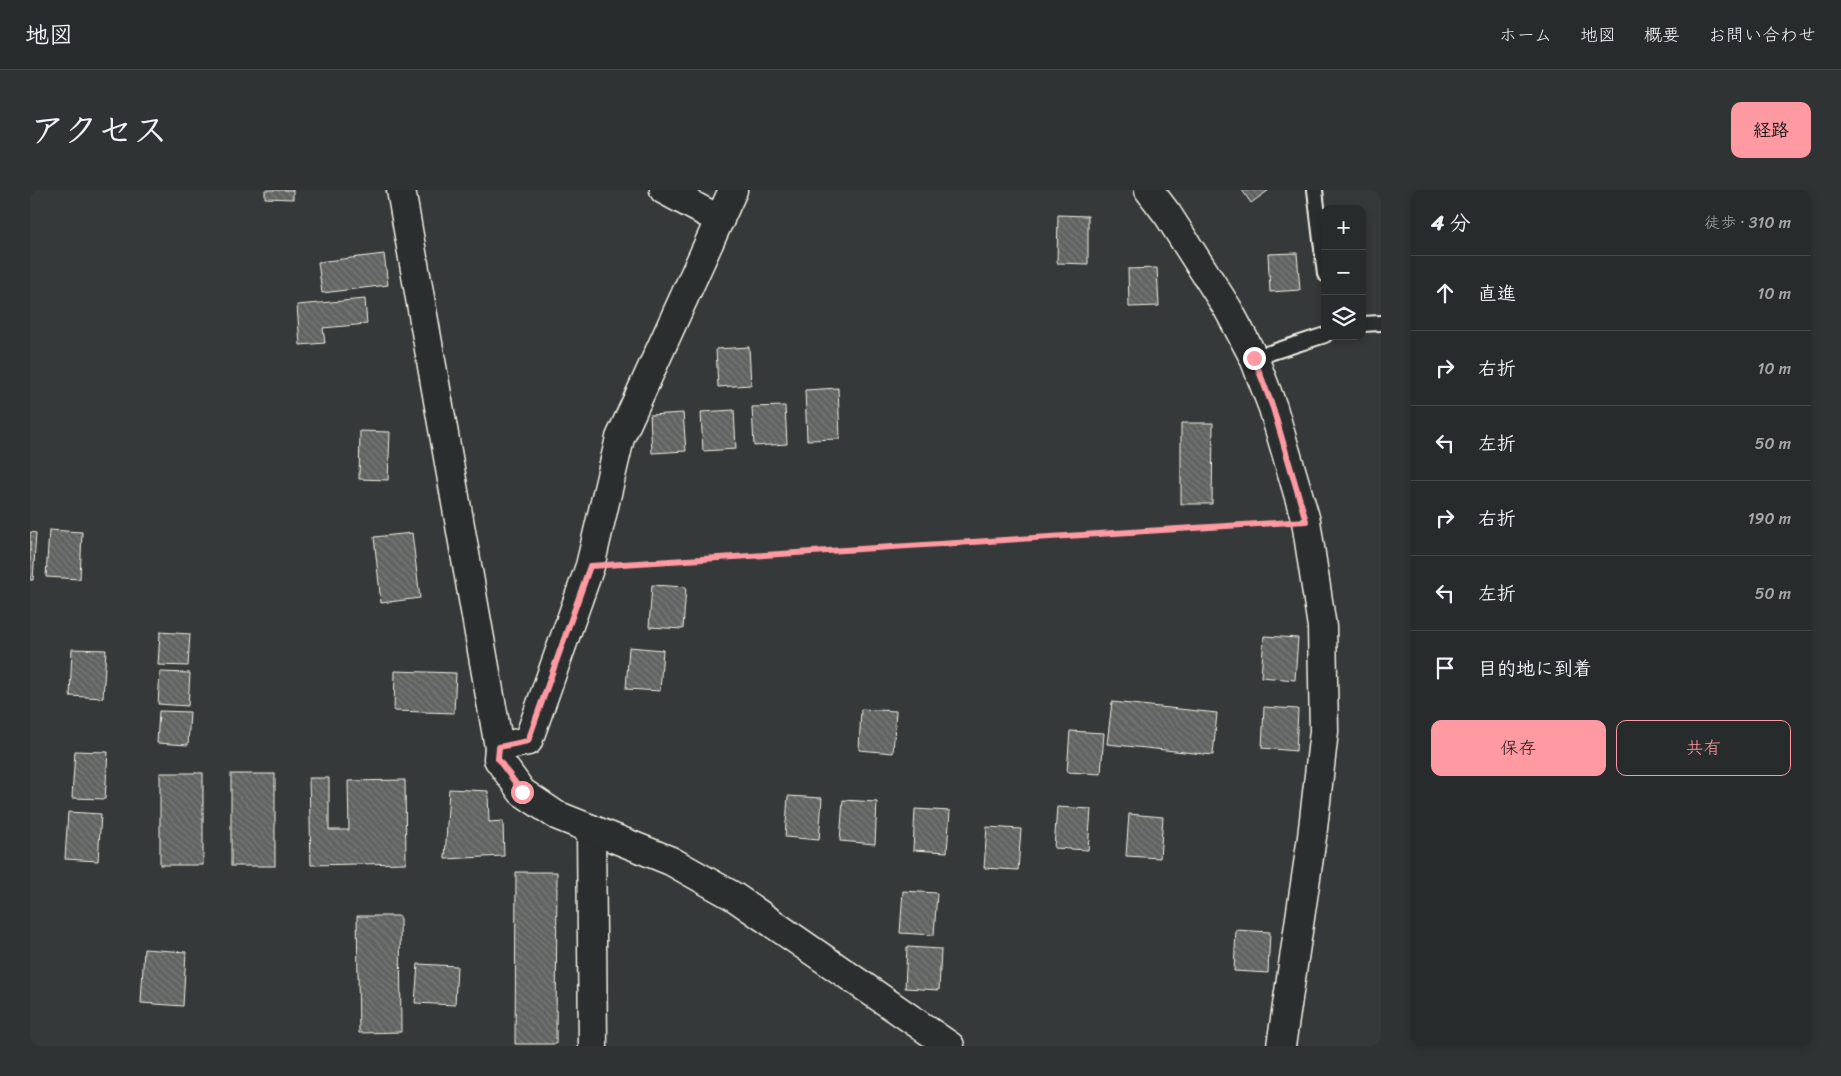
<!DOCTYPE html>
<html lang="ja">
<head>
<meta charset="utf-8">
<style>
	:root { --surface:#282b2b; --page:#303333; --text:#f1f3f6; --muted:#a5a7a9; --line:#444747; --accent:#ff9aa2 }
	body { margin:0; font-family:Sriracha,"Klee One",sans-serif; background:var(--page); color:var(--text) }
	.controls { position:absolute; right:15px; top:15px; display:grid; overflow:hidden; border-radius:10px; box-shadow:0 2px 8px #0003 }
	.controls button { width:45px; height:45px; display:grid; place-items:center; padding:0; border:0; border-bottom:1px solid var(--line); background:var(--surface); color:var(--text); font:25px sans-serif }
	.stop { position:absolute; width:15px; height:15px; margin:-11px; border:4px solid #ff9aa2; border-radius:50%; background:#fff }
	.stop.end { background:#ff9aa2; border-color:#fff; box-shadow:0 1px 5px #0008 }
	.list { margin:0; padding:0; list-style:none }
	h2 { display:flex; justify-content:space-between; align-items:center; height:65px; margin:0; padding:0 20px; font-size:21px }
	h2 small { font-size:16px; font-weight:400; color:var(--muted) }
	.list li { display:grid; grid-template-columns:32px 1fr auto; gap:15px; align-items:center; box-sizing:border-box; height:75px; padding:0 20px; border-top:1px solid var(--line) }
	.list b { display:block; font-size:19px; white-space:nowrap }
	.list em { font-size:16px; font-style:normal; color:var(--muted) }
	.actions { display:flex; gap:10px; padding:15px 20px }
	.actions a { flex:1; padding:11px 0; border:1px solid var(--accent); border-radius:10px; text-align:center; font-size:18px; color:var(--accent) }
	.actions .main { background:var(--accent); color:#111 }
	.icon { flex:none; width:28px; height:28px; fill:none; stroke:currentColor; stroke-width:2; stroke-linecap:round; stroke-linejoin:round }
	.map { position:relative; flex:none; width:1351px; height:856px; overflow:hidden; border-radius:10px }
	header { display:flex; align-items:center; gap:30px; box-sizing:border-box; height:70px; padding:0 25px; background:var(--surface); border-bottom:1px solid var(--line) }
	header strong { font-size:24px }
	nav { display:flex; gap:28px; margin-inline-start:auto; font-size:18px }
	.intro { display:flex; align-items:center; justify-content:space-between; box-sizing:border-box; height:120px; padding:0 30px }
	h1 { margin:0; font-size:35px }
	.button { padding:12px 22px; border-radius:10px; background:var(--accent); color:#111; font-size:18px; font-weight:700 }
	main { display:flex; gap:30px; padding:0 30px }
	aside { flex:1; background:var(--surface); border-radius:10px; box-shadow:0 2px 8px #0003 }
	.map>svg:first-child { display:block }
	.building { fill:url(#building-back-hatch); stroke:#f4f1e8 }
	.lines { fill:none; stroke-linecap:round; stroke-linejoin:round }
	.service-casing { stroke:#f4f1e8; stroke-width:18 }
	.minor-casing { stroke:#f4f1e8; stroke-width:31 }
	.tertiary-casing { stroke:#f4f1e8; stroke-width:31 }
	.path { stroke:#f4f1e8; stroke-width:3; stroke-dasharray:1 4; stroke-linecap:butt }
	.service { stroke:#2a2d2e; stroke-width:14 }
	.minor { stroke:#2a2d2e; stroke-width:28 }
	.tertiary { stroke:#2a2d2e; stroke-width:28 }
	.route { stroke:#ff9aa2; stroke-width:6 }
</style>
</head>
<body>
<header>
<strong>地図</strong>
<nav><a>ホーム</a><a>地図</a><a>概要</a><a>お問い合わせ</a></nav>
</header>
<div class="intro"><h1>アクセス</h1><a class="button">経路</a></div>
<main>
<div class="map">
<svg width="1351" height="856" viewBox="0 0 1351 856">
	<defs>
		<pattern id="building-back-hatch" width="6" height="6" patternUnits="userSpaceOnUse" patternTransform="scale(1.25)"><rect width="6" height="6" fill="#616362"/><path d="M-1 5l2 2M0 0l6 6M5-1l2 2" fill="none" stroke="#787a78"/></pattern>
	</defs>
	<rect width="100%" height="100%" fill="#363939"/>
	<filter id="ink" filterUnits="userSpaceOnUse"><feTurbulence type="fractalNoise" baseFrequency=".02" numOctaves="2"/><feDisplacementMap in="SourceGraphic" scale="10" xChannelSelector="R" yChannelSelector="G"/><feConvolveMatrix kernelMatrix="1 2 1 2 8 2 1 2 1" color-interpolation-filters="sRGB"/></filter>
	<g filter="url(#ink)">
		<g class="building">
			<polygon points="235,0 263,0 263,9 235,8"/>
			<polygon points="1212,0 1239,0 1221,13"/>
			<polygon points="1028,25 1058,26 1058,74 1027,73"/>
			<polygon points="1267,63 1270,100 1240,102 1238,64"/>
			<polygon points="354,64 358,95 292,103 288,72"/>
			<polygon points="1127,78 1129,116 1099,117 1098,79"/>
			<polygon points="335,109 337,134 293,138 295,153 270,155 267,115"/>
			<polygon points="719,157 721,195 688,197 686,159"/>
			<polygon points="808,198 810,249 777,250 775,200"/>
			<polygon points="755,216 757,254 724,256 722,217"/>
			<polygon points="704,220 706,259 673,261 671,222"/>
			<polygon points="653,223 656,261 622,263 620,225"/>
			<polygon points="1151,233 1183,233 1182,314 1151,314"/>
			<polygon points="330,241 360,242 358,290 329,289"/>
			<polygon points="19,340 52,342 50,389 16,387"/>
			<polygon points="0,342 6,343 3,390 0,390"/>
			<polygon points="382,343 390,408 351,413 344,347"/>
			<polygon points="622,395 656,397 653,439 619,437"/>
			<polygon points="130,442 160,444 158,476 128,475"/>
			<polygon points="1234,446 1268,448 1265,490 1231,487"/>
			<polygon points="599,457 633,460 630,501 596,499"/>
			<polygon points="42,459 76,460 73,508 40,506"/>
			<polygon points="365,481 426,483 424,523 364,521"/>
			<polygon points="130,482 160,483 158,516 128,514"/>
			<polygon points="1082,512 1187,523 1183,565 1077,554"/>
			<polygon points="1234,517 1268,519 1266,561 1232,558"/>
			<polygon points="831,519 866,521 863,563 829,560"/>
			<polygon points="129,521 160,522 158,555 127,553"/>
			<polygon points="1040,541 1074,543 1071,584 1037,582"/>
			<polygon points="45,561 78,562 75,609 42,608"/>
			<rect x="130" y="583" width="43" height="92"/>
			<rect x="201" y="584" width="44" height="92"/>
			<polygon points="279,588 299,588 299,640 319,640 318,591 375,590 376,673 281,675"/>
			<polygon points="419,599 458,601 459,632 473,631 474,666 415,669"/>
			<polygon points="758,606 792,608 789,650 755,647"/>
			<polygon points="813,610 847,612 845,654 810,651"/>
			<polygon points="1027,617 1061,619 1058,660 1024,658"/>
			<polygon points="885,619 920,621 917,662 883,660"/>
			<polygon points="38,622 71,624 68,671 35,669"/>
			<polygon points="1099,624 1133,627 1130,668 1096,666"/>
			<polygon points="957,637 991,639 988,680 954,678"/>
			<polygon points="486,682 527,682 526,854 485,854"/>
			<polygon points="873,701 907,703 904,745 870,743"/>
			<polygon points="327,726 370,726 371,842 329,843"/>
			<polygon points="1206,740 1240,742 1238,783 1204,781"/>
			<polygon points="877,757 911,759 909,800 875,798"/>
			<polygon points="114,759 156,762 153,816 111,813"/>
			<polygon points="388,774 427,776 425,815 385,813"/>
		</g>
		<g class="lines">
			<g class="service-casing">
				<g id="service">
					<polyline points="1285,0 1295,84"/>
					<polyline points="1332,134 1351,133"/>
					<polyline points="1224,168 1295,145"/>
				</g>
			</g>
			<g class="minor-casing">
				<g id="minor">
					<polyline points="634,0 690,30"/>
					<polyline points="469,557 498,551 560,376 590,248 703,0"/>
					<polyline points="561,639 563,856"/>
				</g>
			</g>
			<g class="tertiary-casing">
				<g id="tertiary">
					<polyline points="371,0 469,557 468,569 492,602 526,625 641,671 703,706 920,856"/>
					<polyline points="1119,0 1138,25 1198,119 1224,168 1243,218 1276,331 1292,437 1294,541 1282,647 1251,856"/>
				</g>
			</g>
			<polyline class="path" points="588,374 1250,333"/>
			<use href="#service" class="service"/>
			<use href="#minor" class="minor"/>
			<use href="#tertiary" class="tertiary"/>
		</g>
	</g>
	<g class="lines" filter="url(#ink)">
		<polyline class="route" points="492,602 468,569 469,557 498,551 560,376 1276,331 1243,218 1224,168"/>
	</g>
</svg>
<div class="controls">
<button>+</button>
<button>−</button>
<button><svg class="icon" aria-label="layers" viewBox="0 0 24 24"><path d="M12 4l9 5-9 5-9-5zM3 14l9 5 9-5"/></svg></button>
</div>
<div class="stop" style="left:492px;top:602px"></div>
<div class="stop end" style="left:1224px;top:168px"></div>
</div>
<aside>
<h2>4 分<small>徒歩 · 310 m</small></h2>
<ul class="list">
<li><svg class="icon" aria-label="ahead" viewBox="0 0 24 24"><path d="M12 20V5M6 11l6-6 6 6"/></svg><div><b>直進</b></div><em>10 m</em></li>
<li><svg class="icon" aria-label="right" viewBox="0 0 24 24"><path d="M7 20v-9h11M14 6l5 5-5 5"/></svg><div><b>右折</b></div><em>10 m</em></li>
<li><svg class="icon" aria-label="left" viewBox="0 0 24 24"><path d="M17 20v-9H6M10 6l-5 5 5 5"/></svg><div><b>左折</b></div><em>50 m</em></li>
<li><svg class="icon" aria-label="right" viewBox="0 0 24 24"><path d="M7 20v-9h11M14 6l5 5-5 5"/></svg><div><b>右折</b></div><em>190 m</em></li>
<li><svg class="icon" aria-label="left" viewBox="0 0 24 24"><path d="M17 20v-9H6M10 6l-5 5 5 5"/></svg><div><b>左折</b></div><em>50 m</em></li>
<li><svg class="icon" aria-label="arrive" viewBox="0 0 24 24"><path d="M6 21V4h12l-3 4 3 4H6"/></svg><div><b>目的地に到着</b></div></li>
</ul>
<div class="actions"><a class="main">保存</a><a>共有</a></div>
</aside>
</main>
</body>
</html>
